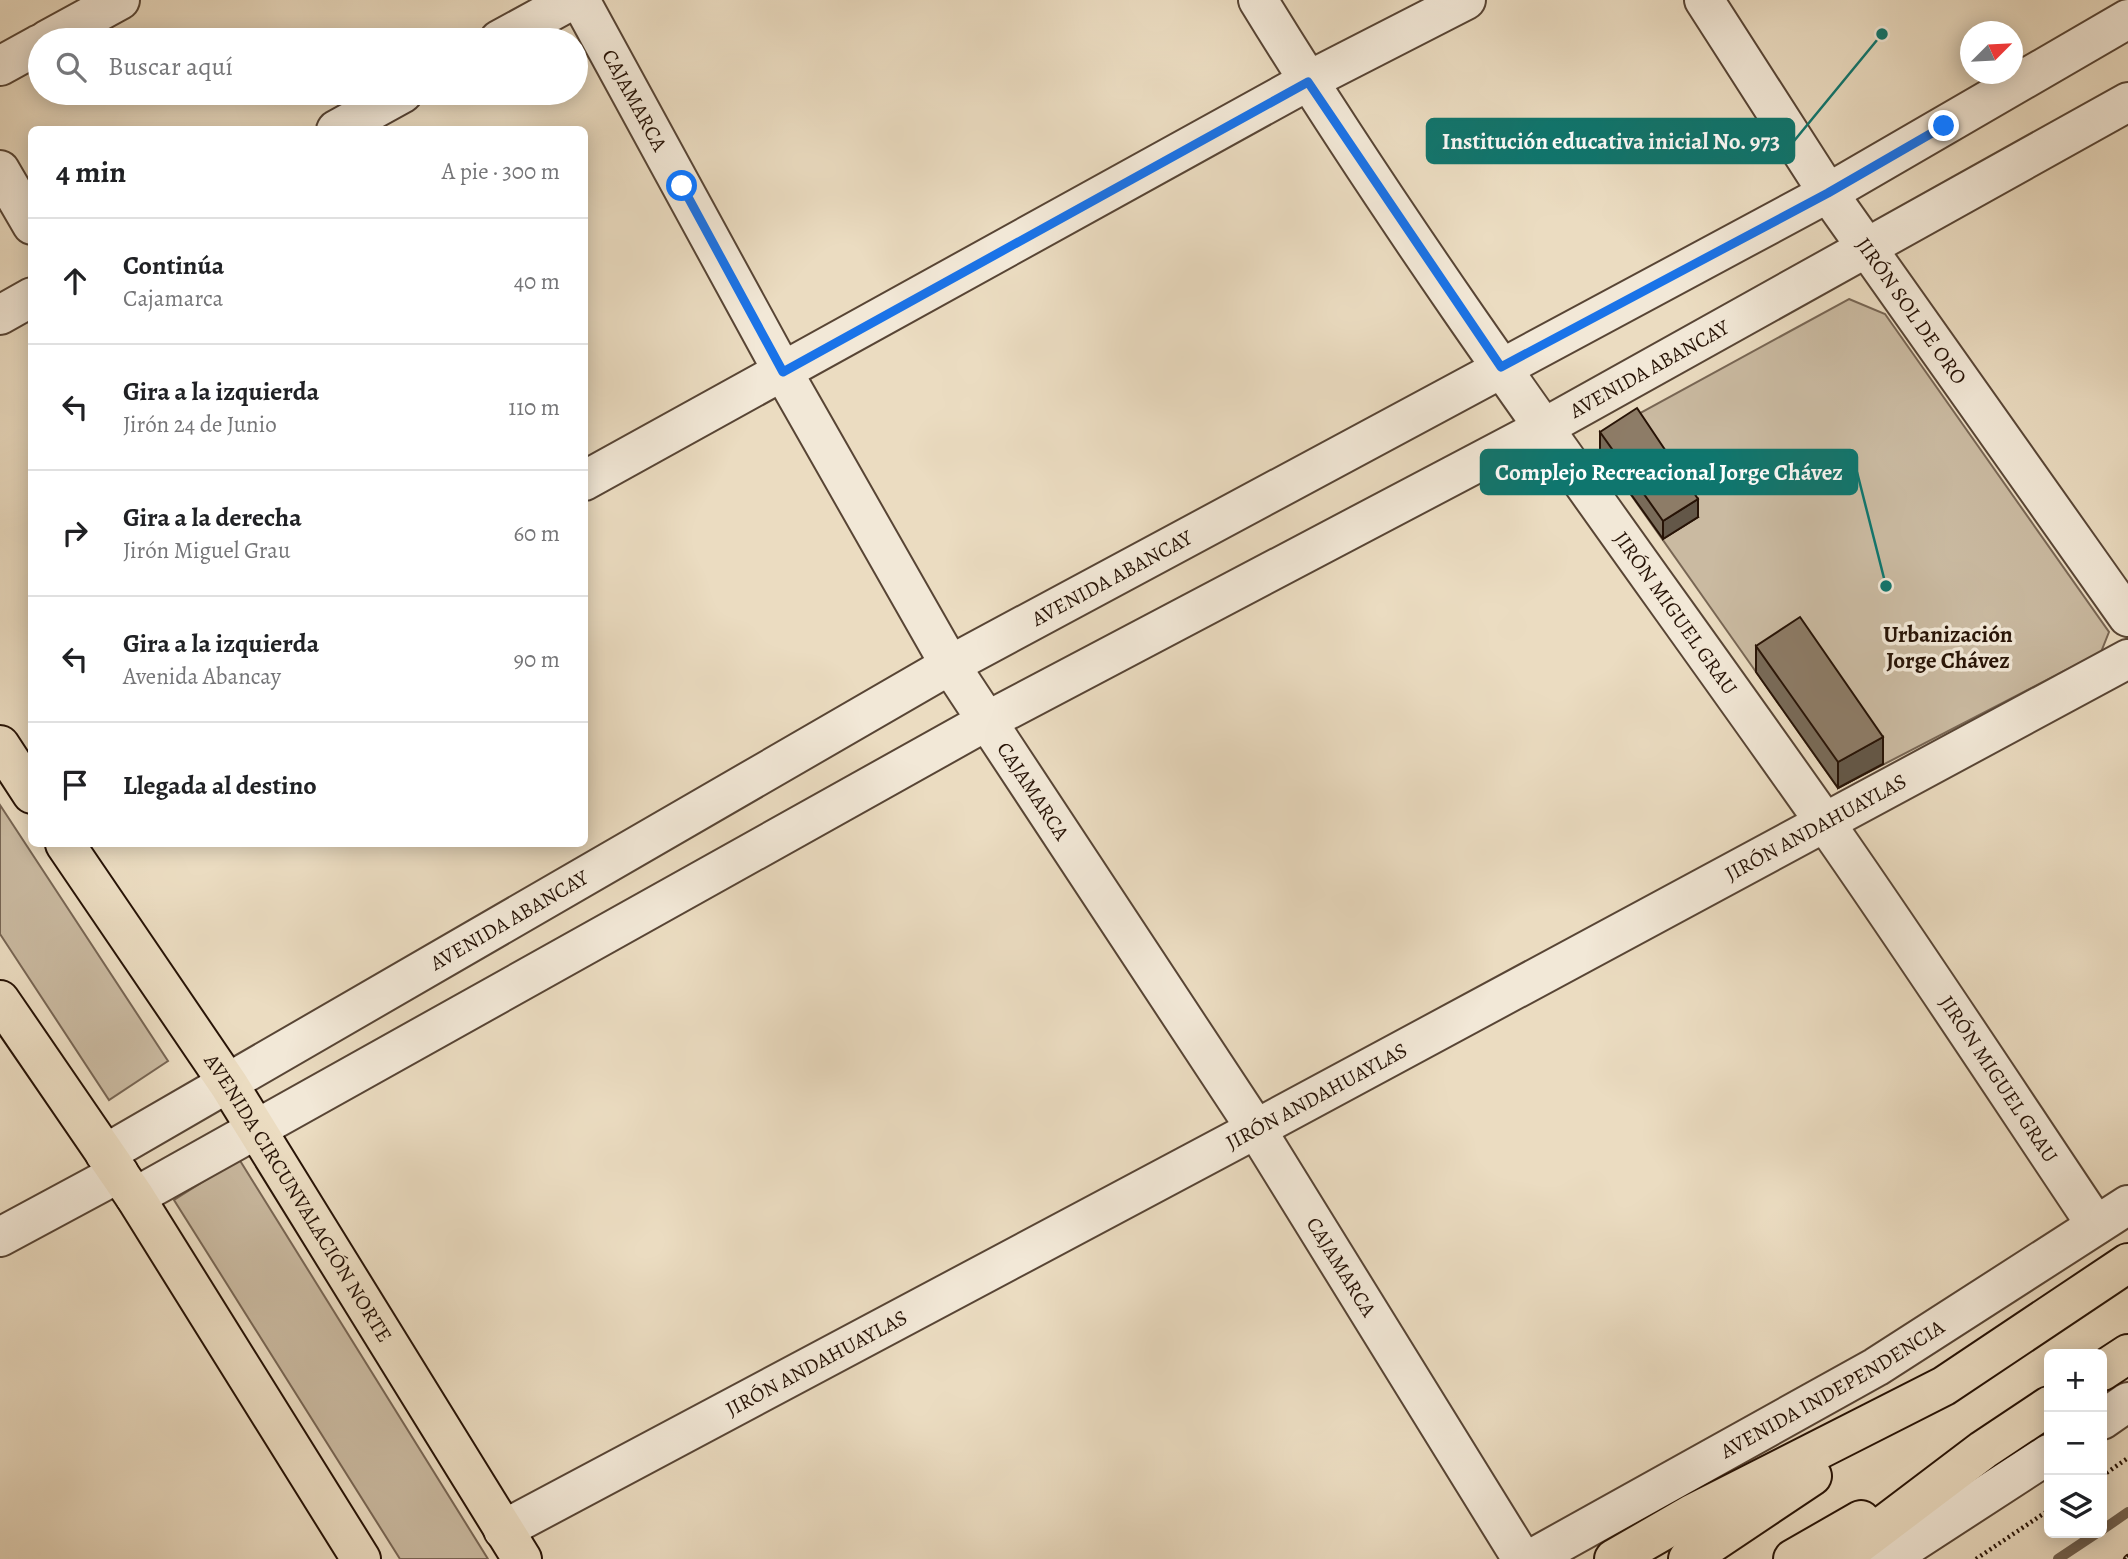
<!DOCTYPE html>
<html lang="es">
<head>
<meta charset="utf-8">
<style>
	:root { --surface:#fff; --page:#f2f2f2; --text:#202124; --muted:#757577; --line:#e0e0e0 }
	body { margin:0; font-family:Alegreya,serif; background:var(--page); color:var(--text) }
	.controls { position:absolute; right:21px; bottom:21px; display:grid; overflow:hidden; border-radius:10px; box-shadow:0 4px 18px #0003 }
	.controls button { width:63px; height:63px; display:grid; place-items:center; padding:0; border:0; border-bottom:2px solid var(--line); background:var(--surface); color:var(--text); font:35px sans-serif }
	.compass { position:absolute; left:1960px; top:21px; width:63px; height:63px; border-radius:50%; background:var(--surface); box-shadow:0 4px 18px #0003; rotate:66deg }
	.stop { position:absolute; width:21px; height:21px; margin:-16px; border:5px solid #1a73e8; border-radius:50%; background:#fff }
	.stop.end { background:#1a73e8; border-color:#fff; box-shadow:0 2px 7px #0008 }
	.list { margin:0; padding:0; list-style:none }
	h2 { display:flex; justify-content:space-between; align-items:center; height:91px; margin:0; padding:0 28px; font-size:30px }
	h2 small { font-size:23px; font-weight:400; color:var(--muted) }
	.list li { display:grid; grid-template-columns:46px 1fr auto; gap:21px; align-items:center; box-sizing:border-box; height:126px; padding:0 28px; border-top:2px solid var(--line) }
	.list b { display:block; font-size:26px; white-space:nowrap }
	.list p { margin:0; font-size:23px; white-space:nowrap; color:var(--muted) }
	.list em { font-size:23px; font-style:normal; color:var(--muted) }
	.icon { flex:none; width:38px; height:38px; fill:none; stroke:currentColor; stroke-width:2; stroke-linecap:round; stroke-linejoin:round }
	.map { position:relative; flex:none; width:2128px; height:1559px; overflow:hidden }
	.search { position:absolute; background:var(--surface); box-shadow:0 4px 18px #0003; left:28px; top:28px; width:560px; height:77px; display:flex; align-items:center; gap:18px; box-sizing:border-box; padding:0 24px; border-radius:38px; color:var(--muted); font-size:26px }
	.panel { position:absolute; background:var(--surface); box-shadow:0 4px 18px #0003; left:28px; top:126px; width:560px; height:721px; border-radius:10px }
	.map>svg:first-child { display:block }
	.green { fill:#cabaa1; stroke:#786654; stroke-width:2 }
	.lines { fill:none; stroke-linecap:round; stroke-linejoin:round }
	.stream { stroke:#746350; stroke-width:10 }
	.minor-casing { stroke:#584535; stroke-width:42 }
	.tertiary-casing { stroke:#584535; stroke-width:42 }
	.trunk-casing { stroke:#271306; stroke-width:42 }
	.path { stroke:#271306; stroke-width:4.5; stroke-dasharray:2 3.5; stroke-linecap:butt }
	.minor { stroke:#f2e8d7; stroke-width:38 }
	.tertiary { stroke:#f2e8d7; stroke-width:38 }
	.trunk { stroke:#ebdcc1; stroke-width:38 }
	.rail-casing { stroke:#271306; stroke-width:8 }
	.rail { stroke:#f2e8d7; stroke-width:5; stroke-dasharray:16; stroke-linecap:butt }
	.wall { fill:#796b59; stroke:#271306; stroke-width:2 }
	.shaded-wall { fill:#635748; stroke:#271306; stroke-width:2 }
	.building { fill:#8d7c67; stroke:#271306; stroke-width:2 }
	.route { stroke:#1a73e8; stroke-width:9 }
	.labels { text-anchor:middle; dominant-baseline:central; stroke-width:7; stroke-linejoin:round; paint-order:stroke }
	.street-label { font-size:21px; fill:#271306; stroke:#f2e8d7 }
	.neighbourhood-label { font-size:23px; font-weight:bold; fill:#271306; stroke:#f2e8d7 }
	.leader { fill:none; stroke:#0f766e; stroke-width:2.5 }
	.callout-dot { fill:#0f766e; stroke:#f2e8d7; stroke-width:2.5 }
	.callout { fill:#0f766e; stroke:#0f766e; stroke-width:2.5 }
	.callout-label { font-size:23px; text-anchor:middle; font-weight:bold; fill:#fff }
</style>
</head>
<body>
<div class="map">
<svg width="2128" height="1559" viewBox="0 0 2128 1559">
	<rect width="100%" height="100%" fill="#ebdcc1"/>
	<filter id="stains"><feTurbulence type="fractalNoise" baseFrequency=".00286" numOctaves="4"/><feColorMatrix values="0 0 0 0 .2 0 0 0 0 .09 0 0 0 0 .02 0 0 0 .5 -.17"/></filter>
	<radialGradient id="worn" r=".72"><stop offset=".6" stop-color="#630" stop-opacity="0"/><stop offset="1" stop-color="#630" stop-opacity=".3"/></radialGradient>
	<g class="green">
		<polygon points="1849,299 1885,314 2109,632 2101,652 1838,788 1600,451 1637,426 1631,418"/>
		<polygon points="0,805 168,1061 109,1100 0,934"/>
		<polygon points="239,1159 488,1559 400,1559 174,1200"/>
	</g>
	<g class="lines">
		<g class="stream">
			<polyline points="2102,1530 2128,1512"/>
			<polyline points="2058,1559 2097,1533"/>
		</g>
		<g class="minor-casing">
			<g id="minor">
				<path id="s1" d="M580,0L783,372L950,665L1256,1129L1522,1559"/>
				<path id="s2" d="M1258,0C1431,282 1631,547 1821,817C1915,951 2005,1089 2096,1225"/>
				<path id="s3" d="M1704,0L1828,193L2128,617"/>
				<polyline points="47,40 120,0"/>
				<polyline points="499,40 572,0"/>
				<polyline points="0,66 40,44"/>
				<polyline points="336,130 403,93"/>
				<polyline points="0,170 32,225"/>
				<polyline points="0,315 32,297"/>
				<polyline points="584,481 1308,81 1466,0"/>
				<polyline points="2102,1420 2128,1402"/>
				<path id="s4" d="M503,1530L1256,1129L2128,659"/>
				<path id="s5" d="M1531,1559L1876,1367L2128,1205"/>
				<polyline points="1882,1559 1909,1545 2049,1454"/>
			</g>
		</g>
		<g class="tertiary-casing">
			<g id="tertiary">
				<path id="s6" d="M105,1154L950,665L1828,193L2128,19"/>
				<path id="s7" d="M135,1197L985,722L1545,427L2128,102"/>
				<polyline points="0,1237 119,1173"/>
			</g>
		</g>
		<g class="trunk-casing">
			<g id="trunk">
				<polyline points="0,745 32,794"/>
				<path id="s8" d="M65,844L229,1085L522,1559"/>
				<polyline points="0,1000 135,1197 361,1559"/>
				<polyline points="2102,1371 2128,1354"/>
				<polyline points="1614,1559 1692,1514 1944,1386 2128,1263"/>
				<polyline points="1688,1559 1812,1476"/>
				<polyline points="1793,1559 1861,1520"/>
				<polyline points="1839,1559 1983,1450 2049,1406"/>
			</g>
		</g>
		<g class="path">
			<polyline points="2102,1476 2128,1458"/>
			<polyline points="1976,1559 2049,1510"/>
		</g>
		<use href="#minor" class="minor"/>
		<use href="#tertiary" class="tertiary"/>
		<use href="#trunk" class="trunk"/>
		<g class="rail-casing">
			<polyline id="rail" points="2127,1559 2128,1558"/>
		</g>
		<use href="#rail" class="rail"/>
	</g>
	<g class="wall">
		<polygon points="1600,432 1698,517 1663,539 1600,451"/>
		<polygon points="1756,646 1883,764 1838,788 1756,672"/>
	</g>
	<g class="shaded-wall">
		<polygon points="1698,499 1698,517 1663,539 1663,521"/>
		<polygon points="1883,737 1883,764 1838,788 1838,762"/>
	</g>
	<g class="building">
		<polygon points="1637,408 1698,499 1663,521 1600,432"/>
		<polygon points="1800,617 1883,737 1838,762 1756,646"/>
	</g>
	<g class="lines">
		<polyline class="route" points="682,186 783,372 1308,82 1501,367 1828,193 1944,126"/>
	</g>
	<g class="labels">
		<g class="street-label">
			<text stroke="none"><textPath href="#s1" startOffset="114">CAJAMARCA</textPath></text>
			<text stroke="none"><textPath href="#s3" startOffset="374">JIRÓN SOL DE ORO</textPath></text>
			<text stroke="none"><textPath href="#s7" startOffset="1726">AVENIDA ABANCAY</textPath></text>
			<text stroke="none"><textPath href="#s6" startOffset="1160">AVENIDA ABANCAY</textPath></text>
			<text stroke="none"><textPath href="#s2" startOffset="742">JIRÓN MIGUEL GRAU</textPath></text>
			<text stroke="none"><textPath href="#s1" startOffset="912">CAJAMARCA</textPath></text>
			<text stroke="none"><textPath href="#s4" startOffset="1489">JIRÓN ANDAHUAYLAS</textPath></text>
			<text stroke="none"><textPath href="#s6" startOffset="467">AVENIDA ABANCAY</textPath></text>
			<text stroke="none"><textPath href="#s2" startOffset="1309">JIRÓN MIGUEL GRAU</textPath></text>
			<text stroke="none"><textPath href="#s4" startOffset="922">JIRÓN ANDAHUAYLAS</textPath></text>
			<text stroke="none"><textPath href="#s8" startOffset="424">AVENIDA CIRCUNVALACIÓN NORTE</textPath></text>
			<text stroke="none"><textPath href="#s1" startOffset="1479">CAJAMARCA</textPath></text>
			<text stroke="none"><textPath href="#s4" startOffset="355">JIRÓN ANDAHUAYLAS</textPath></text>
			<text stroke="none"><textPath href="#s5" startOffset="346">AVENIDA INDEPENDENCIA</textPath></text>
		</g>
		<g class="neighbourhood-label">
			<text x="1948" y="634">Urbanización<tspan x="1948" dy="26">Jorge Chávez</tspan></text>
		</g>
	</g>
	<path class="leader" d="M1882 34L1794 141M1886 586L1857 472"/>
	<g class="callout-dot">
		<circle cx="1882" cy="34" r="7"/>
		<circle cx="1886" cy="586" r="7"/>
	</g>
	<g class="callout">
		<rect x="1427" y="119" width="367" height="44" rx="7"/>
		<rect x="1481" y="450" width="376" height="44" rx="7"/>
	</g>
	<g class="callout-label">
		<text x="1611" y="149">Institución educativa inicial No. 973</text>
		<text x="1669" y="480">Complejo Recreacional Jorge Chávez</text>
	</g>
	<rect width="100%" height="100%" filter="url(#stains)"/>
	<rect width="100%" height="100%" fill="url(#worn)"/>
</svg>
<div class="controls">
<button>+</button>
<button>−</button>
<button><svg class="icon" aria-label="layers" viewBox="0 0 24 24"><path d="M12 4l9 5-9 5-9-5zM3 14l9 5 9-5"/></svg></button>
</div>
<svg class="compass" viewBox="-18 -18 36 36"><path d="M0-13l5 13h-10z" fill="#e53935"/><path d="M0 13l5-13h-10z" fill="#757577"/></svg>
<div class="stop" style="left:682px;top:186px"></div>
<div class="stop end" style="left:1944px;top:126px"></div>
<div class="search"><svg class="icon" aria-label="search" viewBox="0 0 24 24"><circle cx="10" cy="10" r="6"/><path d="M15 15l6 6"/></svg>Buscar aquí</div>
<section class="panel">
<h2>4 min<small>A pie · 300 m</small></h2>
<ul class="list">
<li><svg class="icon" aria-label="ahead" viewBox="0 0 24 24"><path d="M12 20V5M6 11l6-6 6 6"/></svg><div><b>Continúa</b><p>Cajamarca</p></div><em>40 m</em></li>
<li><svg class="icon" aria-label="left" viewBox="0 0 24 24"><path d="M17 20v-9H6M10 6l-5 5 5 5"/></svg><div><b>Gira a la izquierda</b><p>Jirón 24 de Junio</p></div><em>110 m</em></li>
<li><svg class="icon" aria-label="right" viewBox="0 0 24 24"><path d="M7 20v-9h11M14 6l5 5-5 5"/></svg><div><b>Gira a la derecha</b><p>Jirón Miguel Grau</p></div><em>60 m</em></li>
<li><svg class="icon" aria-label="left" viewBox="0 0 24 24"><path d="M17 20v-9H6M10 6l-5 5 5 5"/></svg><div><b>Gira a la izquierda</b><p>Avenida Abancay</p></div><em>90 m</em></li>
<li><svg class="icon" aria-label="arrive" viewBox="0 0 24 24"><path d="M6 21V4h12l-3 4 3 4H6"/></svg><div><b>Llegada al destino</b></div></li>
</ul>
</section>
</div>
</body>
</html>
